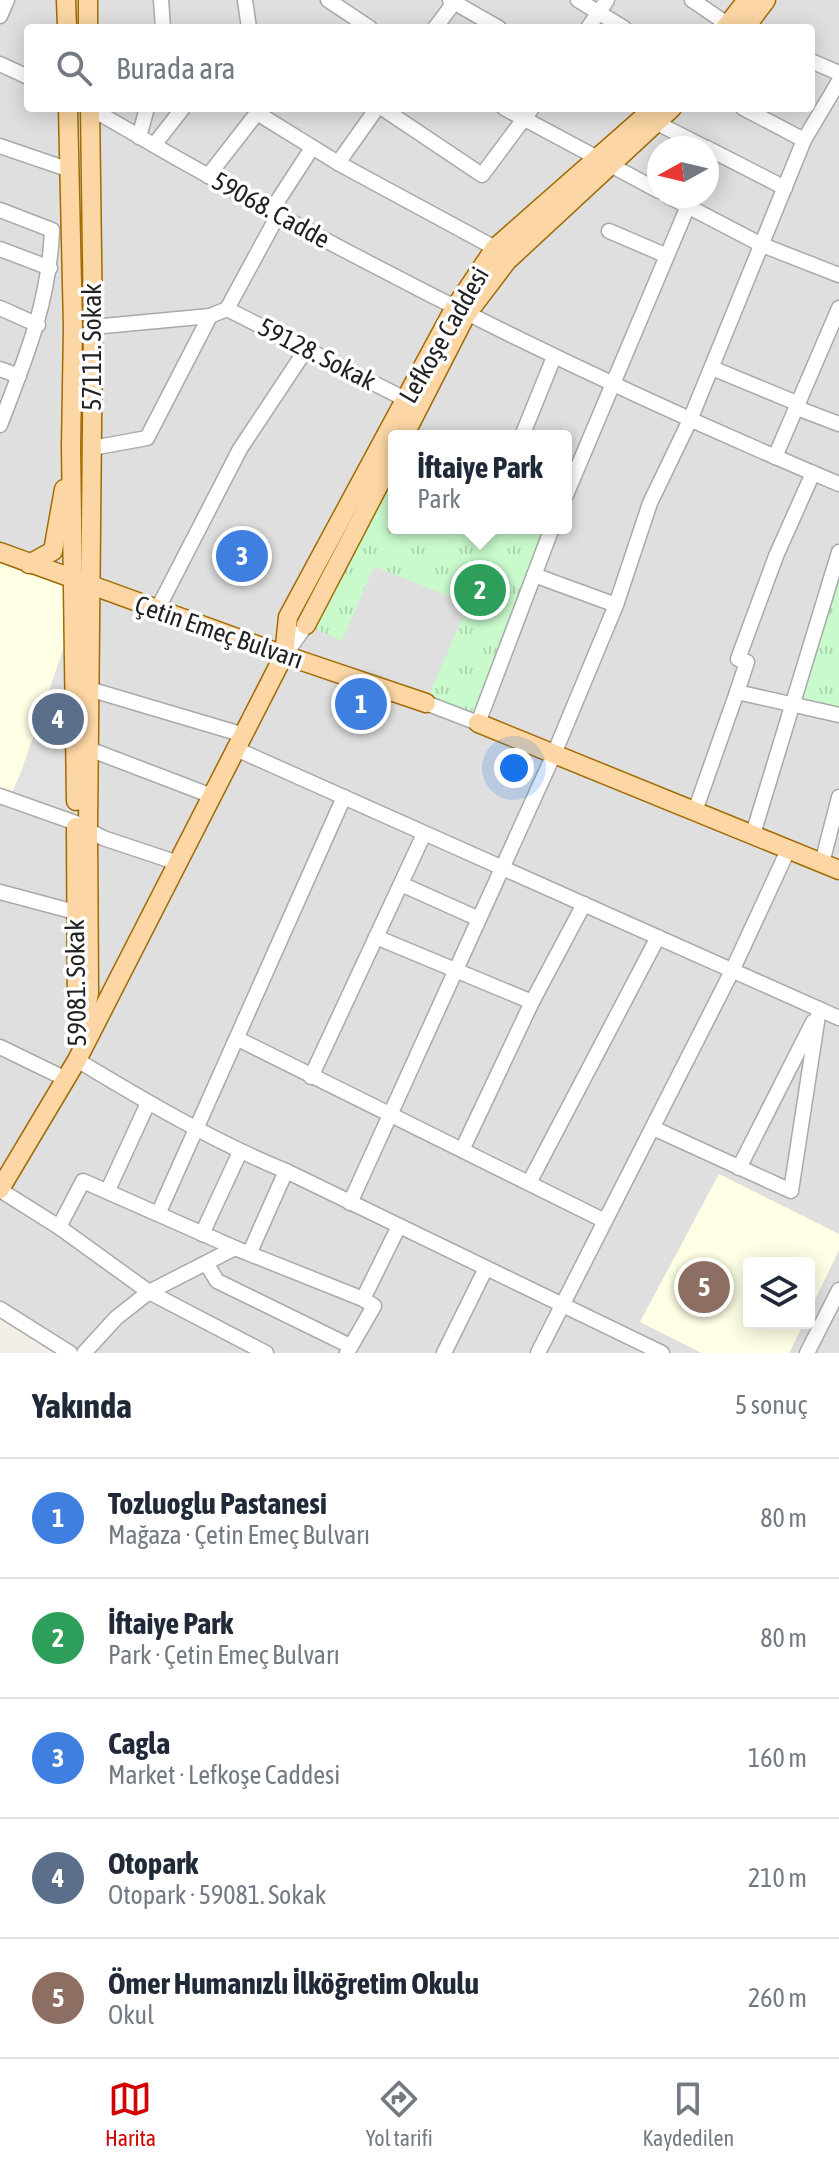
<!DOCTYPE html>
<html lang="tr">
<head>
<meta charset="utf-8">
<style>
	:root { --surface:#fff; --page:#f2f2f3; --text:#1f2937; --muted:#747a83; --line:#e0e1e3; --accent:#d40000 }
	body { margin:0; font-family:"Asap Condensed",sans-serif; background:var(--page); color:var(--text) }
	.controls { position:absolute; right:24px; bottom:24px; display:grid; overflow:hidden; border-radius:8px; box-shadow:0 4px 20px #0003 }
	.controls button { width:72px; height:72px; display:grid; place-items:center; padding:0; border:0; border-bottom:2px solid var(--line); background:var(--surface); color:var(--text); font:40px sans-serif }
	.compass { position:absolute; left:647px; top:136px; width:72px; height:72px; border-radius:50%; background:var(--surface); box-shadow:0 4px 20px #0003; rotate:262deg }
	.you { position:absolute; left:514px; top:768px; width:28px; height:28px; margin:-20px; border:6px solid #fff; border-radius:50%; background:#1a73e8; box-shadow:0 0 0 12px #1a73e833 }
	.badge { display:grid; place-items:center; width:52px; height:52px; border-radius:50%; background:var(--accent); color:#fff; font-size:26px; font-weight:700 }
	.pin { position:absolute; translate:-50% -50%; border:4px solid #fff; box-shadow:0 2px 8px #0006 }
	.popup { position:absolute; left:388px; top:430px; width:184px; height:104px; box-sizing:border-box; display:grid; place-content:center; border-radius:8px; background:var(--surface); filter:drop-shadow(0 2px 6px #0005); font-size:26px; white-space:nowrap; color:var(--muted) }
	.popup b { font-size:30px; color:var(--text) }
	.popup::after { content:''; position:absolute; left:50%; top:100%; margin-left:-16px; border:16px solid transparent; border-top-color:var(--surface) }
	.list { margin:0; padding:0; list-style:none }
	h2 { display:flex; justify-content:space-between; align-items:center; height:104px; margin:0; padding:0 32px; font-size:34px }
	h2 small { font-size:26px; font-weight:400; color:var(--muted) }
	.list li { display:grid; grid-template-columns:52px 1fr auto; gap:24px; align-items:center; box-sizing:border-box; height:120px; padding:0 32px; border-top:2px solid var(--line) }
	.list b { display:block; font-size:30px; white-space:nowrap }
	.list p { margin:0; font-size:26px; white-space:nowrap; color:var(--muted) }
	.list em { font-size:26px; font-style:normal; color:var(--muted) }
	.icon { flex:none; width:44px; height:44px; fill:none; stroke:currentColor; stroke-width:2; stroke-linecap:round; stroke-linejoin:round }
	.map { position:relative; flex:none; width:839px; height:1353px; overflow:hidden }
	.search { position:absolute; background:var(--surface); box-shadow:0 4px 20px #0003; left:24px; right:24px; top:24px; height:88px; display:flex; align-items:center; gap:20px; box-sizing:border-box; padding:0 28px; border-radius:8px; color:var(--muted); font-size:30px }
	.sheet { height:704px; background:var(--surface) }
	nav { display:flex; justify-content:space-around; align-items:center; box-sizing:border-box; height:112px; border-top:2px solid var(--line); background:var(--surface); font-size:22px; color:var(--muted) }
	nav a { display:grid; justify-items:center; gap:4px }
	nav .on { color:var(--accent) }
	.map>svg:first-child { display:block }
	.residential { fill:#e0dfdf; fill-rule:evenodd }
	.education { fill:#ffffe5 }
	.park { fill:url(#park-tufts) }
	.parking { fill:#e2e2e2 }
	.lines { fill:none; stroke-linecap:round; stroke-linejoin:round }
	.minor-casing { stroke:#a9a9a9; stroke-width:17 }
	.major-casing { stroke:#a06b00; stroke-width:21 }
	.minor { stroke:#fff; stroke-width:14 }
	.major { stroke:#fcd6a4; stroke-width:18 }
	.labels { text-anchor:middle; dominant-baseline:central; stroke-width:7; stroke-linejoin:round; paint-order:stroke }
	.street-label { font-size:26px; fill:#222; stroke:#fff }
</style>
</head>
<body>
<div class="map">
<svg width="839" height="1353" viewBox="0 0 839 1353">
	<defs>
		<pattern id="park-tufts" width="24" height="20" patternUnits="userSpaceOnUse" patternTransform="scale(2)"><rect width="24" height="20" fill="#c8facc"/><path d="M3 7l-1-3M5 7V3M7 7l1-3M15 17l-1-3M17 17v-4M19 17l1-3" fill="none" stroke="#acd6af"/></pattern>
	</defs>
	<rect width="100%" height="100%" fill="#f2efe9"/>
	<path class="residential" d="M0,0H839V1353H67L0,1313ZM28,28H811V108H28ZM659,148H707V196H659ZM394,436H566V528H394ZM749,1263H809V1323H749Z"/>
	<g class="education">
		<polygon points="0,552 74,580 76,823 0,796"/>
		<polygon points="719,1174 839,1234 839,1250 809,1312 809,1263 749,1263 749,1323 804,1323 789,1353 702,1353 640,1322"/>
	</g>
	<g class="park">
		<polygon points="394,458 394,528 552,528 478,723 426,703 468,604 374,566 342,641 306,625"/>
		<polygon points="839,552 839,715 791,703"/>
	</g>
	<polygon class="parking" points="66,641 75,641 76,823 9,799 21,772"/>
	<g class="lines">
		<g class="minor-casing">
			<g id="minor">
				<polyline points="161,0 163,28"/>
				<polyline points="245,0 249,28"/>
				<polyline points="328,0 370,28"/>
				<polyline points="450,0 499,28"/>
				<polyline points="578,0 624,28"/>
				<polyline points="692,0 733,28"/>
				<polyline points="0,16 7,0"/>
				<polyline points="435,28 456,0"/>
				<polyline points="588,28 607,0"/>
				<polyline points="811,61 839,73"/>
				<polyline points="0,64 28,77"/>
				<path d="M90,108C331,250 581,376 839,484"/>
				<polyline points="382,108 482,175 532,108"/>
				<polyline points="504,108 659,191"/>
				<polyline points="743,108 804,140"/>
				<polyline points="257,113 338,163 495,248"/>
				<polyline points="657,123 706,148"/>
				<polyline points="139,137 147,108"/>
				<polyline points="154,145 183,108"/>
				<polyline points="0,146 70,170"/>
				<polyline points="707,148 785,188"/>
				<polyline points="338,163 377,108"/>
				<polyline points="208,176 257,113 258,108"/>
				<polyline points="668,196 762,245 839,275"/>
				<path d="M0,210L52,230C49,303 26,357 0,425"/>
				<polyline points="271,211 312,148"/>
				<polyline points="609,231 665,255"/>
				<polyline points="0,249 50,268"/>
				<polyline points="0,308 38,325"/>
				<polyline points="227,309 407,400"/>
				<polyline points="93,327 210,316"/>
				<polyline points="712,368 799,404"/>
				<polyline points="0,369 19,376"/>
				<polyline points="797,408 839,424"/>
				<polyline points="522,436 554,357"/>
				<polyline points="92,448 147,438 210,316 227,309 278,215"/>
				<polyline points="775,457 839,308"/>
				<polyline points="813,473 776,556 738,659 747,662 737,692 839,715"/>
				<polyline points="566,495 688,206"/>
				<polyline points="534,575 616,605"/>
				<polyline points="157,610 240,449 307,348"/>
				<polyline points="285,655 306,625"/>
				<polyline points="89,689 244,735"/>
				<polyline points="426,703 478,723 552,528"/>
				<polyline points="89,749 212,796"/>
				<polyline points="236,749 839,1018"/>
				<polyline points="0,796 76,823 103,838 178,863"/>
				<polyline points="695,811 737,692"/>
				<polyline points="753,834 839,552"/>
				<polyline points="822,863 839,797"/>
				<polyline points="401,884 479,919"/>
				<polyline points="0,892 75,912"/>
				<polyline points="376,937 532,1002"/>
				<polyline points="238,1039 605,1221"/>
				<polyline points="0,1047 66,1079"/>
				<path d="M77,1060C145,1101 213,1141 286,1171L662,1353"/>
				<polyline points="311,1077 424,834"/>
				<polyline points="653,1128 791,1191 819,1009"/>
				<polyline points="462,1150 532,1002 584,904"/>
				<polyline points="739,1168 813,1022"/>
				<polyline points="529,1183 658,937"/>
				<polyline points="0,1190 59,1227 149,1292 266,1353"/>
				<polyline points="108,1190 148,1103"/>
				<polyline points="350,1203 554,754 616,605 650,503 690,420 804,140 839,81"/>
				<polyline points="159,1212 344,797"/>
				<polyline points="59,1227 83,1181 235,1248 363,1299"/>
				<polyline points="202,1234 240,1152"/>
				<polyline points="250,1252 286,1171"/>
				<polyline points="206,1263 217,1281 350,1346"/>
				<polyline points="0,1309 70,1353"/>
				<polyline points="84,1353 116,1318 149,1292 235,1248"/>
				<polyline points="347,1353 374,1306 363,1299 399,1226"/>
				<polyline points="444,1353 486,1268"/>
				<polyline points="538,1353 732,971 789,848"/>
				<polyline points="807,1353 839,1290"/>
			</g>
		</g>
		<g class="major-casing">
			<g id="major">
				<polyline points="66,0 67,28"/>
				<polyline points="88,0 88,28"/>
				<polyline points="725,28 747,0"/>
				<polyline points="745,28 766,0"/>
				<polyline points="68,108 73,328 71,447 76,801"/>
				<polyline points="404,436 466,315 507,261 672,108"/>
				<polyline points="0,552 284,655 426,703"/>
				<polyline points="29,564 53,551 64,489"/>
				<polyline points="306,625 394,456"/>
				<polyline points="478,723 839,870"/>
				<polyline points="76,827 77,1017"/>
				<polyline points="80,1041 89,993 88,828 93,327 90,108"/>
				<polyline points="0,1189 77,1060 284,655 288,617 454,309 495,248 654,108"/>
			</g>
		</g>
		<use href="#minor" class="minor"/>
		<use href="#major" class="major"/>
	</g>
	<g class="labels">
		<g class="street-label">
			<text transform="translate(271 210) rotate(29)">59068. Cadde</text>
			<text transform="translate(444 335) rotate(-60)">Lefkoşe Caddesi</text>
			<text transform="translate(92 347) rotate(-90)">57111. Sokak</text>
			<text transform="translate(317 354) rotate(27)">59128. Sokak</text>
			<text transform="translate(219 632) rotate(19)">Çetin Emeç Bulvarı</text>
			<text transform="translate(76 983) rotate(-91)">59081. Sokak</text>
		</g>
	</g>
</svg>
<div class="controls">
<button><svg class="icon" aria-label="layers" viewBox="0 0 24 24"><path d="M12 4l9 5-9 5-9-5zM3 14l9 5 9-5"/></svg></button>
</div>
<svg class="compass" viewBox="-18 -18 36 36"><path d="M0-13l5 13h-10z" fill="#e53935"/><path d="M0 13l5-13h-10z" fill="#747a83"/></svg>
<div class="you"></div>
<div class="pin badge" style="left:361px;top:704px;background:#3f7fe0">1</div>
<div class="pin badge" style="left:480px;top:590px;background:#2e9e5b">2</div>
<div class="popup"><b>İftaiye Park</b>Park</div>
<div class="pin badge" style="left:242px;top:556px;background:#3f7fe0">3</div>
<div class="pin badge" style="left:58px;top:719px;background:#5c6f8a">4</div>
<div class="pin badge" style="left:704px;top:1287px;background:#8d6e63">5</div>
<div class="search"><svg class="icon" aria-label="search" viewBox="0 0 24 24"><circle cx="10" cy="10" r="6"/><path d="M15 15l6 6"/></svg>Burada ara</div>
</div>
<section class="sheet">
<h2>Yakında<small>5 sonuç</small></h2>
<ul class="list">
<li><span class="badge" style="background:#3f7fe0">1</span><div><b>Tozluoglu Pastanesi</b><p>Mağaza · Çetin Emeç Bulvarı</p></div><em>80 m</em></li>
<li><span class="badge" style="background:#2e9e5b">2</span><div><b>İftaiye Park</b><p>Park · Çetin Emeç Bulvarı</p></div><em>80 m</em></li>
<li><span class="badge" style="background:#3f7fe0">3</span><div><b>Cagla</b><p>Market · Lefkoşe Caddesi</p></div><em>160 m</em></li>
<li><span class="badge" style="background:#5c6f8a">4</span><div><b>Otopark</b><p>Otopark · 59081. Sokak</p></div><em>210 m</em></li>
<li><span class="badge" style="background:#8d6e63">5</span><div><b>Ömer Humanızlı İlköğretim Okulu</b><p>Okul</p></div><em>260 m</em></li>
</ul>
</section>
<nav>
<a class="on"><svg class="icon" aria-label="map" viewBox="0 0 24 24"><path d="M3 6l6-2 6 2 6-2v14l-6 2-6-2-6 2zM9 4v14M15 6v14"/></svg>Harita</a>
<a><svg class="icon" aria-label="directions" viewBox="0 0 24 24"><path d="M12 3l9 9-9 9-9-9zM9 14v-3h6M13 9l2 2-2 2"/></svg>Yol tarifi</a>
<a><svg class="icon" aria-label="saved" viewBox="0 0 24 24"><path d="M7 4h10v16l-5-4-5 4z"/></svg>Kaydedilen</a>
</nav>
</body>
</html>
